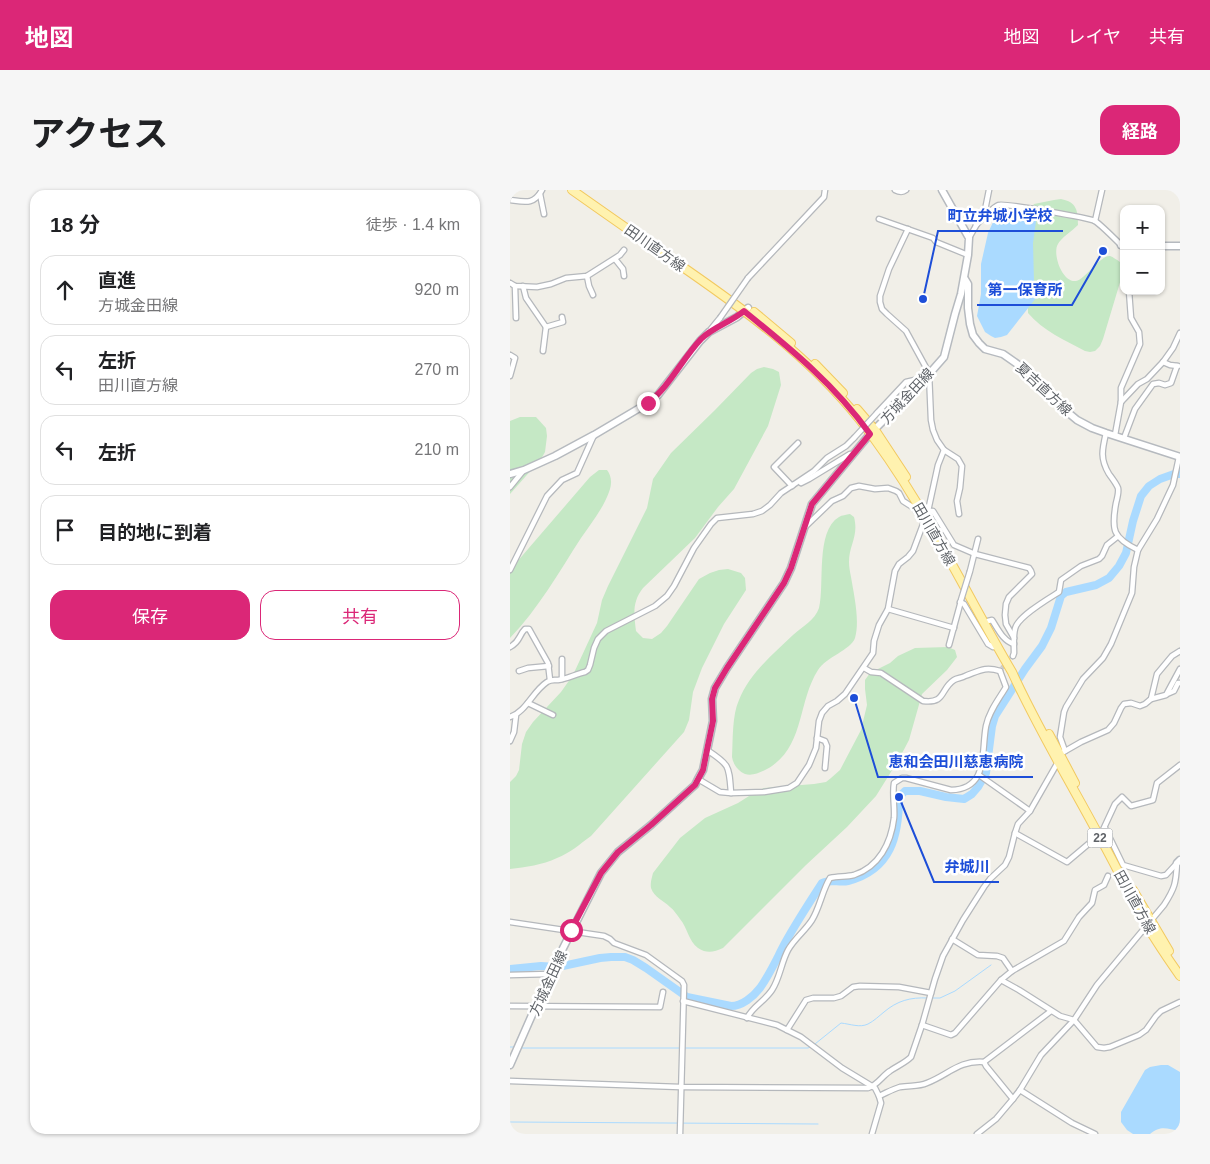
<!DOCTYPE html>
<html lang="ja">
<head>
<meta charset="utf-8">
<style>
	:root { --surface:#fff; --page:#f6f6f6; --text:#202124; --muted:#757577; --line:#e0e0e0; --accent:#db2777 }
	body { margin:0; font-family:Arial,"Noto Sans JP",sans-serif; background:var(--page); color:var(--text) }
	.controls { position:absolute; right:15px; top:15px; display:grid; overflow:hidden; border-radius:10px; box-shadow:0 1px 4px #0004 }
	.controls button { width:45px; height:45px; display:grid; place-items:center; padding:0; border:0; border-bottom:1px solid var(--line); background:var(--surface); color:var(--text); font:25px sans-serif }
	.stop { position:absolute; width:15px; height:15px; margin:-11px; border:4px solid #db2777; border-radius:50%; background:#fff }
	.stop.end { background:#db2777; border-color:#fff; box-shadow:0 1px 5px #0008 }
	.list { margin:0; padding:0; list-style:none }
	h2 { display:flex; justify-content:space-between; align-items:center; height:65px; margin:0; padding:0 20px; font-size:21px }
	h2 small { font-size:16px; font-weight:400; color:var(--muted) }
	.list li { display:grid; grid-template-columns:32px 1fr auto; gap:15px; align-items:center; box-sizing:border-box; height:70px; margin:0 10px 10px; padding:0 10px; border:1px solid var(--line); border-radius:15px }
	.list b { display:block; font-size:19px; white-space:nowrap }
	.list p { margin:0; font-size:16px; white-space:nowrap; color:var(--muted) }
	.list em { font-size:16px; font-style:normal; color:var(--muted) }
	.actions { display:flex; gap:10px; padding:15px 20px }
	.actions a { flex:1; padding:11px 0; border:1px solid var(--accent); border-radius:15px; text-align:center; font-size:18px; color:var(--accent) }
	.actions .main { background:var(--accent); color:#fff }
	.icon { flex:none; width:28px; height:28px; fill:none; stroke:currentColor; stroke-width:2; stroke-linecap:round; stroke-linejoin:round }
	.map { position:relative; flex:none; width:670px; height:944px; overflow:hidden; border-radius:15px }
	header { display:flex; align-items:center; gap:30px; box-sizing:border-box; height:70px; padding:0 25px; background:var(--accent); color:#fff }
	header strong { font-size:24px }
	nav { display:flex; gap:28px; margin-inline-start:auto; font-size:18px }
	.intro { display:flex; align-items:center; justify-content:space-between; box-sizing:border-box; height:120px; padding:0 30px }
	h1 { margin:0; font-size:35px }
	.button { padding:12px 22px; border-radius:15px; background:var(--accent); color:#fff; font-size:18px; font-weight:700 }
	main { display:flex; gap:30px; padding:0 30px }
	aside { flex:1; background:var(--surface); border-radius:15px; box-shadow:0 1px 4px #0004 }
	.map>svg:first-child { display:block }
	.green { fill:#c5e8c5 }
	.water { fill:#aadaff }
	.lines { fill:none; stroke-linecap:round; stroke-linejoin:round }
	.stream { stroke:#aadaff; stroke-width:1 }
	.river { stroke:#aadaff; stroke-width:8 }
	.street-tunnel { stroke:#ccccc8; stroke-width:4.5; stroke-dasharray:4.5 2; stroke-linecap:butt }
	.street-casing { stroke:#b5b8bc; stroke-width:7 }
	.secondary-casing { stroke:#b6babf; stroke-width:9 }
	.primary-casing { stroke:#f2c960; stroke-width:10 }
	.street { stroke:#fff; stroke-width:4.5 }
	.secondary { stroke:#fff; stroke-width:6 }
	.primary { stroke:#fff2af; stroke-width:8 }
	.street-bridge-casing { stroke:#b5b8bc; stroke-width:7; stroke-linecap:butt }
	.street-bridge { stroke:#fff; stroke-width:4.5 }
	.route { stroke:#db2777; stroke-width:6 }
	.labels { text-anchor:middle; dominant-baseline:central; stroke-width:5; stroke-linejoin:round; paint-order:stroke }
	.shield { fill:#fff; stroke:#8f9295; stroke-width:1 }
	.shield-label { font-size:12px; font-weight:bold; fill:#5f6368 }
	.street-label { font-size:14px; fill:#5f6368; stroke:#fff }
	.leader { fill:none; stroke:#1d4ed8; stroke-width:2 }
	.callout-dot { fill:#1d4ed8; stroke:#fff; stroke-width:2 }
	.callout-label { font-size:15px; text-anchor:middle; font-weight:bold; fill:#1d4ed8; stroke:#fff; stroke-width:5; stroke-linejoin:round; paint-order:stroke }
</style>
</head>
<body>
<header>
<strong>地図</strong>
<nav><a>地図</a><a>レイヤ</a><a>共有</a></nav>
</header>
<div class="intro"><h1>アクセス</h1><a class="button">経路</a></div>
<main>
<aside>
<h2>18 分<small>徒歩 · 1.4 km</small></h2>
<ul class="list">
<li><svg class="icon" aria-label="ahead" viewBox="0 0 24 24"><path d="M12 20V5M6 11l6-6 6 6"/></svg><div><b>直進</b><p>方城金田線</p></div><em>920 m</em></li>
<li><svg class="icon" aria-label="left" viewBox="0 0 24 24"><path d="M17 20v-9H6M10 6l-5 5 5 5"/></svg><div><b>左折</b><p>田川直方線</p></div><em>270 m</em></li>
<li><svg class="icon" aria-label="left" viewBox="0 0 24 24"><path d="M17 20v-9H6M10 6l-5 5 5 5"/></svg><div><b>左折</b></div><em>210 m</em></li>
<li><svg class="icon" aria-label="arrive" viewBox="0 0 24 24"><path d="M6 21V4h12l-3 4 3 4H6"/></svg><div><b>目的地に到着</b></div></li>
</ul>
<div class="actions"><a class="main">保存</a><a>共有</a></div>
</aside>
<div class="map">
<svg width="670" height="944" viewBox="0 0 670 944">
	<rect width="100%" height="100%" fill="#f1efe8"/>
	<g class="green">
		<path d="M551,9C567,12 568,21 568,35C563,40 550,49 548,54C542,63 552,93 566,91C576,89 590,65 600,66C603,67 607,70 610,72L613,80L611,89L593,149L590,156L585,161L580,162L575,161C555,150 533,141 518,123L517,24L524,14L544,10Z"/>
		<path d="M254,177L263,179L269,182L271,195L258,236L224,299L208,317L185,348L133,398C122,412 124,424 126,441L133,448L142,449L151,443L157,436L189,389L200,383L209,380L218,379L231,383L235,388L236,400L214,434L192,478L183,502L179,530L174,542L81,646C70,654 60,663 47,668C32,675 16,677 0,679V592L6,586L9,580L12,554L16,542L23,532L51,502L63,485L87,433L92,410L98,396L137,318L143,289L161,263L205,220L241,183L247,179Z"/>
		<polygon points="10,227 26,227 36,238 37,246 35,262 31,269 0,304 0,231"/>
		<path d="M89,280H97C102,286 102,295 99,302C94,317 80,335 71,348C49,382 28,419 0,448V380L80,287Z"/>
		<path d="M340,324L344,327C349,346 339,355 339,372C339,377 340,382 341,387C344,405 350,431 345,448C341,460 316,467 308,480C287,513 295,558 257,579C250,583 242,586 235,584C228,581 223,574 222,567C223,549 222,525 229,510C239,484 263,464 283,445C292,437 305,430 309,418C315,395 305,341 329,327C332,325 336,325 340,324Z"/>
		<path d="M438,457L445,460L447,467L444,471L437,480L412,504L399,550L389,569L366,606L337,637L296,675L213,758C204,762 197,764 188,758C179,752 177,737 170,729C167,725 164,720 160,717C154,711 144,707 141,698C140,693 142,687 143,683L170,648L195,628L228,613L247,601L254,598L304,594L316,592L321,588L330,580L351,540L357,515L355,499V490L360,483L380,473L388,466L405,458Z"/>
	</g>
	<g class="water">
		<polygon points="490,17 527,24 523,53 524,92 526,108 497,145 491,147 485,148 481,146 475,142 467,126 471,104 471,74 478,43"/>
		<path d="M651,875H658L670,882V941C657,939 651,935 640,944H623L617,940L611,932V922L635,880L640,877Z"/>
	</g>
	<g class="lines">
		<g class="stream">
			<polyline points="422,808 430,808 445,801 481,775"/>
			<path d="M305,854L331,833C340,834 350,838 358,834C364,831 369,826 374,822C387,811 400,807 418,808"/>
			<polyline points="0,857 5,857"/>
			<polyline points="11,858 170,858"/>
			<polyline points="174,858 298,858 302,856"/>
			<polyline points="0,932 308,934"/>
		</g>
		<path class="river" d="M0,779L31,776L48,777L90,768L101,767H115L123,770L136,778L177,807L221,816C232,816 243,807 250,798C260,784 267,768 275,753C286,733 299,713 312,693C320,689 330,693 338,691C381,680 389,646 389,607L395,601H410L436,607L454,609L462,604L468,597L476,583L482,536L485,526L515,479L532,456L541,438L551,406L556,402L586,395L599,388L609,376L616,363L623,331L631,306L639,296L650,289L664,284H670"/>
		<polyline class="street-tunnel" points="492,478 503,466"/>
		<g class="street-casing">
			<g id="street">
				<path d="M385,0C389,2 392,3 396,0"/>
				<polyline points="30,4 34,24"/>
				<path d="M0,10C15,12 24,15 32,0"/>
				<polyline points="369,29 423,48 426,52 458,65"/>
				<polyline points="585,31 592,0"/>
				<path d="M466,35C471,30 484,16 489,15C494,13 579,28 585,31C591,35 605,49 611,55L614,59"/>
				<polyline points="398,39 379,79 370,106 370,112 372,119 377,124 396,141 419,183 421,230 423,240 427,250 434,260 448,269 452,276 450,298 447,311 449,324"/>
				<polyline points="459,48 475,20 479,0"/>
				<polyline points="105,69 113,79 114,86"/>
				<polyline points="77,86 79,96 83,105"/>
				<polyline points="238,88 314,7 315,0"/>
				<polyline points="0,93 5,96 27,97 41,94 56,88 77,86 110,65 114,60"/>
				<polyline points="5,96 6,128"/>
				<polyline points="13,96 16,108 36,137 53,132 52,127"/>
				<polyline points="201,139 210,128"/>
				<polyline points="33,161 36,137"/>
				<polyline points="0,165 5,168 0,186"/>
				<polyline points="653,172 660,175 668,176"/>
				<polyline points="611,212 628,194 637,189 653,172 663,158 670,143"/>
				<polyline points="367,223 396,192 409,189 413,191"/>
				<path d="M596,243C592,260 590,269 599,284C602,288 606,293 608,298C609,302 607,309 606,313C601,340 603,348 628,360"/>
				<polyline points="605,245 611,212 611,198 630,154 629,142 621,128 619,101"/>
				<polyline points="614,248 625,219 643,194 649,193 655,195 661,193 667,176"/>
				<polyline points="291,293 299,289 340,264 343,265"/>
				<polyline points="283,295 282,296 264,277 288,253"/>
				<polyline points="0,297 13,281"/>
				<polyline points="418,321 423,321 444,355 465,364 519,378 521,381 522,384 499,407 496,414 495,425 496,434 504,448"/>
				<polyline points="295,337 322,311 333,306 341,298 349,296 365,299 378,298 386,301 389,303 393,311 404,318 413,331"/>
				<polyline points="0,380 37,306 52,290 67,283 84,245"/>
				<polyline points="460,381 468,349"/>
				<polyline points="450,412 454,414 478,454 483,457 487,457"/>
				<polyline points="378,419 444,438"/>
				<path d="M478,431L482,430C488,439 493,451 504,454"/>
				<polyline points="439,455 451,411"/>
				<path d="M0,457C11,451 8,446 15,439H19L38,473L40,490"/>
				<path d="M503,466L504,463C504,455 503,447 505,439C507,427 538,409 549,402L551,390L571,376L589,369L592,366L597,355L607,347"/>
				<path d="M354,478L361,482L371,483L413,511C436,514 430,499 444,490C447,488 452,488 455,486C469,481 475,476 490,481"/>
				<polyline points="9,481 18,478 39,476"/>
				<polyline points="52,489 52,469"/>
				<polyline points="657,504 664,501 668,493 670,493"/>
				<polyline points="641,509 647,484 662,466 670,461"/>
				<polyline points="18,513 43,525"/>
				<path d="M0,527C17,521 22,502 37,492C41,489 44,490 48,490C57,489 66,484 75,482L78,480L80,475L84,458L88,449L96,441L145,416L157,406L164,396L184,358L201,334L207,328L243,324L252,321L260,315L271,303L304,281L317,268L336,256L344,248"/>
				<polyline points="307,548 315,551 317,556 315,578"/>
				<polyline points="0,551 4,542 6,525"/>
				<path d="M197,560C220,575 219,576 221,603"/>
				<polyline points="555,561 550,547 554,522 556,517 573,489 593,468 601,454 622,403 624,377 628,360 647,329 663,295 669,267"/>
				<polyline points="469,585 520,621"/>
				<polyline points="188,589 210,602 221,603 254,602 279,598 287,593 299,575 306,558 309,531 312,523 318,516 327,511 335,504 363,463 364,451 369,435 378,419 385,381 389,374 398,367 403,361 418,321 428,275 434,260"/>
				<polyline points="595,638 613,675 651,686 656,685 667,673"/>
				<polyline points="592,642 605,614 612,607 621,616 643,610 647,593 670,575"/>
				<polyline points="505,643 557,672 589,645"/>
				<polyline points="0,732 94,746 100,749 104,753 136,765 172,791 174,795 170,944"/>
				<polyline points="442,749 468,765 487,766 493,768 502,781"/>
				<polyline points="0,785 40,784"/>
				<polyline points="491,790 509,800 550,826 564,830 587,857 594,858 600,857 629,845 636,840 646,826 651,821 670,812"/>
				<polyline points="173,811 267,835 291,847 332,878 365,898 369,906 371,913 362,944"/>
				<polyline points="0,816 150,817 153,802"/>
				<path d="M237,828C243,816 254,812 262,800C270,788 271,773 278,760C284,749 295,741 302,730C310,717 312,701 320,688C328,686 336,687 344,685C369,677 381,653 384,628C385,617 382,605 384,593L392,588H396L441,600C479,599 471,562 476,536C479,521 489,509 496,497L490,481"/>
				<polyline points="412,835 441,845 445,843 491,790 502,781 554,751 569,727 582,713 585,700 594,695 598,686"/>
				<polyline points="277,840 296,810 303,808 324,808 331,806 343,797 350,796 389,797 421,803"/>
				<polyline points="474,872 476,876 503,909"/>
				<path d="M0,891L170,897L358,898C368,895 372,886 380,881C387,876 395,873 401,867L412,835L425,789L433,766L453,730L474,697L480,689L495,675L499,667L505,643L508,634L520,621L548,572L550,564L571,552L598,540L604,533L611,518L614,514L621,513L630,516L635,514L641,509L656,505L670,479"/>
				<polyline points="510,900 562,933 585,944"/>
				<path d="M369,906C376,903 383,899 390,897C400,895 408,897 417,893C438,885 449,870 474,872L541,821"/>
				<path d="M467,944L486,929L503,909L510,900L531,865L564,830L587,795L654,715C665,698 666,693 667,673"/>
			</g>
		</g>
		<g class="secondary-casing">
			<g id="secondary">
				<polyline points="611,55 614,55"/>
				<polyline points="651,56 670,56"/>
				<polyline points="455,89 458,94 458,118 460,134 463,145 469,153 475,159 493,164 513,178 555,220 567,230 582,238 596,243 670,267"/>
				<polyline points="0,284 14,280 45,266 84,245 138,213 148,205 190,151 199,142 227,127 238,118"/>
				<polyline points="667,673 670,670"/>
				<polyline points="0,875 40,784 91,683 108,662 141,635 185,595 188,589 193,580 203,531 202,509 205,498 217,478 274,393 281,378 302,314 360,244 412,192 434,167 445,124 451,104 458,65 459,48 432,0"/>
			</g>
		</g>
		<g class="primary-casing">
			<g id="primary">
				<path d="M62,0C96,24 130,48 164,71C231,117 299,166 350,230C411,307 452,397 502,482C527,537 559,590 588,644C603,670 616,698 631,725C642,746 656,766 670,786"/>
				<polyline points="244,122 281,153"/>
				<polyline points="305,174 333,203"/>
				<polyline points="347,219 365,240 396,287"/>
				<polyline points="539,544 565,593"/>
				<polyline points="623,700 659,761"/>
			</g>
		</g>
		<use href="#street" class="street"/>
		<use href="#secondary" class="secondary"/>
		<use href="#primary" class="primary"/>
		<g class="street-bridge-casing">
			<g id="street-bridge">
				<polyline points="210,128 238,88"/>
				<polyline points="344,248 367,223"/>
				<polyline points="451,410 460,381"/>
			</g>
		</g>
		<use href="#street-bridge" class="street-bridge"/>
	</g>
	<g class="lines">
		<path class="route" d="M61,740L91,683L108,662L141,635L185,595L193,580L197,560L203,531L202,509L205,498L217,478L274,393L281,378L302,314L360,244C325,195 281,159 234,121C221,132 203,137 191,149C172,169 160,196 138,213"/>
	</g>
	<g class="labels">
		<rect class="shield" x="577.5" y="638.5" width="25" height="19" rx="4"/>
		<g class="shield-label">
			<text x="590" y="648">22</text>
		</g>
		<g class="street-label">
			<text transform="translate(145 58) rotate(35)">田川直方線</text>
			<text transform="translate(534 199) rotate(43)">夏吉直方線</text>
			<text transform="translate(397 206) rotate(-47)">方城金田線</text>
			<text transform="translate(424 344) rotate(60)">田川直方線</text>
			<text transform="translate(625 712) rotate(61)">田川直方線</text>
			<text transform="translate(38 793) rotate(-65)">方城金田線</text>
		</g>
	</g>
	<path class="leader" d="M413 109L428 41H553M593 61L562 115H467M344 508L368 587H523M389 607L424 692H489"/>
	<g class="callout-dot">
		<circle cx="413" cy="109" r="5"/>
		<circle cx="593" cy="61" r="5"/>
		<circle cx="344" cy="508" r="5"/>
		<circle cx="389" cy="607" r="5"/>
	</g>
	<g class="callout-label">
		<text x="490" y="31">町立弁城小学校</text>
		<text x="515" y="105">第一保育所</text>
		<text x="446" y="577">恵和会田川慈恵病院</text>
		<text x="457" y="682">弁城川</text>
	</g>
</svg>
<div class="controls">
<button>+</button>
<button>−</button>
</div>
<div class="stop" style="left:61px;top:740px"></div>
<div class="stop end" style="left:138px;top:213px"></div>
</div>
</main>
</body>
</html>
